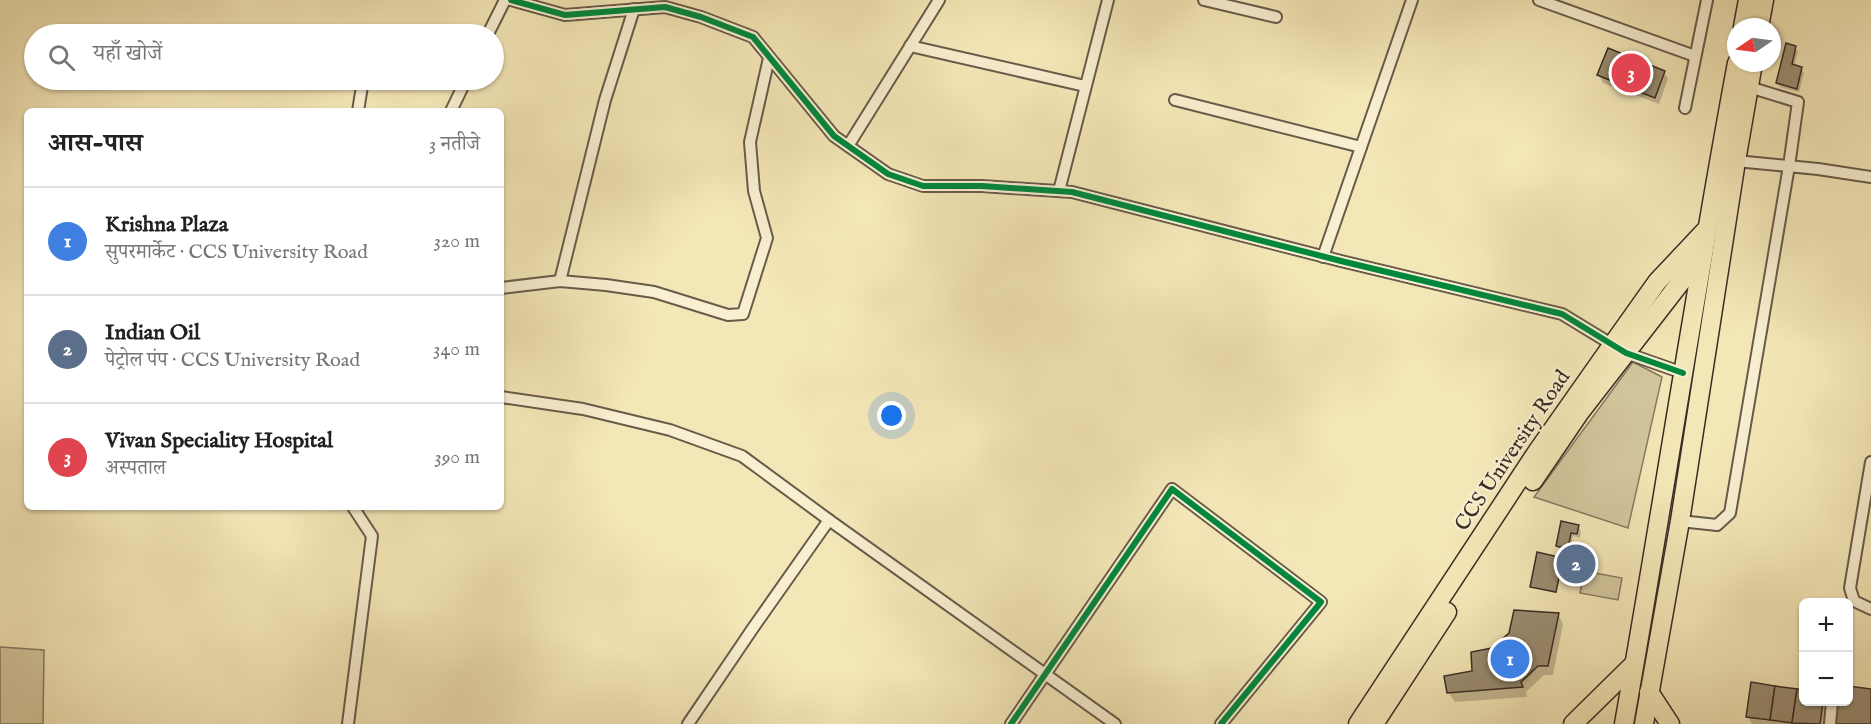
<!DOCTYPE html>
<html lang="hi">
<head>
<meta charset="utf-8">
<style>
	:root { --surface:#fff; --page:#f6f6f6; --text:#222; --muted:#767676; --line:#e0e0e0; --accent:#8f2418 }
	body { margin:0; font-family:"IM FELL English","Noto Serif Devanagari",serif; background:var(--page); color:var(--text) }
	.controls { position:absolute; right:18px; bottom:18px; display:grid; overflow:hidden; border-radius:9px; box-shadow:0 2px 4px #0004 }
	.controls button { width:54px; height:54px; display:grid; place-items:center; padding:0; border:0; border-bottom:2px solid var(--line); background:var(--surface); color:var(--text); font:30px sans-serif }
	.compass { position:absolute; left:1727px; top:18px; width:54px; height:54px; border-radius:50%; background:var(--surface); box-shadow:0 2px 4px #0004; rotate:257deg }
	.you { position:absolute; left:892px; top:416px; width:21px; height:21px; margin:-15px; border:4px solid #fff; border-radius:50%; background:#1a73e8; box-shadow:0 0 0 9px #1a73e833 }
	.badge { display:grid; place-items:center; width:39px; height:39px; border-radius:50%; background:var(--accent); color:#fff; font-size:20px; font-weight:700 }
	.pin { position:absolute; translate:-50% -50%; border:3px solid #fff; box-shadow:0 2px 6px #0006 }
	.list { margin:0; padding:0; list-style:none }
	h2 { display:flex; justify-content:space-between; align-items:center; height:78px; margin:0; padding:0 24px; font-size:26px }
	h2 small { font-size:20px; font-weight:400; color:var(--muted) }
	.list li { display:grid; grid-template-columns:39px 1fr auto; gap:18px; align-items:center; box-sizing:border-box; height:108px; padding:0 24px; border-top:2px solid var(--line) }
	.list b { display:block; font-size:22px; white-space:nowrap }
	.list p { margin:0; font-size:20px; white-space:nowrap; color:var(--muted) }
	.list em { font-size:20px; font-style:normal; color:var(--muted) }
	.icon { flex:none; width:33px; height:33px; fill:none; stroke:currentColor; stroke-width:2; stroke-linecap:round; stroke-linejoin:round }
	.map { position:relative; flex:none; width:1871px; height:724px; overflow:hidden }
	.search { position:absolute; background:var(--surface); box-shadow:0 2px 4px #0004; left:24px; top:24px; width:480px; height:66px; display:flex; align-items:center; gap:15px; box-sizing:border-box; padding:0 21px; border-radius:33px; color:var(--muted); font-size:22px }
	.panel { position:absolute; background:var(--surface); box-shadow:0 2px 4px #0004; left:24px; top:108px; width:480px; height:402px; border-radius:9px }
	.map>svg:first-child { display:block }
	.green { fill:#d4c79e; stroke:#867a62; stroke-width:1.5 }
	.shadow { fill:#0003 }
	.building { fill:#9a8d71; stroke:#392c26; stroke-width:1.5 }
	.lines { fill:none; stroke-linecap:round; stroke-linejoin:round }
	.minor-casing { stroke:#685b4a; stroke-width:14 }
	.trunk-casing { stroke:#392c26; stroke-width:21 }
	.minor { stroke:#f8efd0; stroke-width:10 }
	.trunk { stroke:#f4e7b7; stroke-width:18 }
	.cycleway-casing { stroke:#f8efd0; stroke-width:10 }
	.cycleway { stroke:#00873e; stroke-width:6 }
	.labels { text-anchor:middle; dominant-baseline:central; stroke-width:4.5; stroke-linejoin:round; paint-order:stroke }
	.street-label { font-size:21px; fill:#392c26; stroke:#f8efd0 }
</style>
</head>
<body>
<div class="map">
<svg width="1871" height="724" viewBox="0 0 1871 724">
	<rect width="100%" height="100%" fill="#f4e7b7"/>
	<filter id="stains"><feTurbulence type="fractalNoise" baseFrequency=".00333" numOctaves="4"/><feColorMatrix values="0 0 0 0 .2 0 0 0 0 .09 0 0 0 0 .02 0 0 0 .5 -.17"/></filter>
	<radialGradient id="worn" r=".72"><stop offset=".6" stop-color="#630" stop-opacity="0"/><stop offset="1" stop-color="#630" stop-opacity=".3"/></radialGradient>
	<g class="green">
		<polygon points="1633,362 1662,377 1628,528 1534,497"/>
		<polygon points="1584,571 1622,578 1618,600 1580,593"/>
		<polygon points="0,647 44,650 43,724 0,724"/>
	</g>
	<g class="shadow">
		<polygon points="1795,48 1798,52 1794,66 1801,68 1804,73 1799,92 1780,87 1777,83"/>
		<polygon points="1664,72 1668,79 1659,104 1603,83 1599,75"/>
		<polygon points="1562,523 1578,527 1581,531 1580,538 1573,536 1570,553 1560,550 1557,546"/>
		<polygon points="1562,560 1556,593 1533,588 1532,586"/>
		<polygon points="1558,614 1563,624 1553,675 1544,675 1526,692 1527,697 1455,702 1449,693 1474,672 1492,649"/>
		<polygon points="1804,702 1827,702 1825,724 1752,724 1748,716"/>
	</g>
	<g class="building">
		<polygon points="1786,43 1796,46 1792,64 1802,67 1797,89 1776,83"/>
		<polygon points="1608,48 1665,71 1655,98 1597,75"/>
		<polygon points="1561,521 1579,525 1577,534 1571,533 1568,549 1556,546"/>
		<polygon points="1537,552 1563,558 1556,592 1530,587"/>
		<polygon points="1514,610 1559,613 1548,666 1538,666 1521,682 1523,687 1447,693 1444,676 1472,671 1471,652 1492,648 1509,633"/>
		<polygon points="1751,682 1775,686 1770,720 1746,717"/>
		<polygon points="1775,686 1797,689 1792,723 1770,720"/>
		<polygon points="1848,686 1871,689 1871,724 1833,724 1836,702 1848,702"/>
		<polygon points="1797,689 1804,690 1804,702 1823,702 1820,724 1792,723"/>
	</g>
	<g class="lines">
		<g class="minor-casing">
			<g id="minor">
				<polyline points="511,0 565,15 665,7 701,17 753,37 834,136 888,174 923,186 982,186 1072,192 1341,261 1562,314 1626,353 1683,373"/>
				<polyline points="1204,0 1276,17"/>
				<polyline points="1539,0 1695,56"/>
				<polyline points="370,34 370,33"/>
				<polyline points="488,34 505,0"/>
				<polyline points="910,46 1085,86"/>
				<polyline points="1175,100 1361,147"/>
				<polyline points="1685,108 1707,0"/>
				<polyline points="358,111 363,80"/>
				<polyline points="451,111 466,80"/>
				<polyline points="848,146 939,0"/>
				<polyline points="1736,161 1818,169 1871,177"/>
				<polyline points="1059,191 1108,0"/>
				<polyline points="1323,257 1412,0"/>
				<polyline points="560,281 605,100 634,9"/>
				<polyline points="501,288 560,281 606,285 654,292 728,315 743,314 767,238 754,191 750,142 769,58"/>
				<polyline points="501,397 583,409 670,430 742,456 829,520 753,628 688,724"/>
				<polyline points="1871,462 1850,588 1854,601 1871,609"/>
				<polyline points="829,520 1115,724"/>
				<polyline points="1680,521 1717,525 1730,513 1789,166 1798,102 1749,87"/>
				<polyline points="348,724 372,536 353,507"/>
				<polyline points="1011,724 1172,489 1321,602 1221,724"/>
				<polyline points="1830,724 1832,702"/>
			</g>
		</g>
		<g class="trunk-casing">
			<g id="trunk">
				<polyline points="1743,27 1748,0"/>
				<polyline points="1759,27 1764,0"/>
				<polyline points="1533,481 1580,412 1701,256"/>
				<polyline points="1649,692 1670,724"/>
				<polyline points="1358,724 1537,452 1613,344 1657,282 1705,231"/>
				<polyline points="1374,724 1447,612"/>
				<polyline points="1573,724 1634,664"/>
				<path d="M1624,724C1663,504 1696,283 1737,63"/>
				<polyline points="1644,724 1680,521 1736,161 1753,63"/>
			</g>
		</g>
		<use href="#minor" class="minor"/>
		<use href="#trunk" class="trunk"/>
		<g class="cycleway-casing">
			<g id="cycleway">
				<polyline points="511,0 565,15 665,7 701,17 753,37 834,136 888,174 923,186 982,186 1072,192 1341,261 1562,314 1626,353 1683,373"/>
				<polyline points="1011,724 1172,489 1321,602 1221,724"/>
			</g>
		</g>
		<use href="#cycleway" class="cycleway"/>
	</g>
	<g class="labels">
		<g class="street-label">
			<text transform="translate(1513 451) rotate(-56)">CCS University Road</text>
		</g>
	</g>
	<rect width="100%" height="100%" filter="url(#stains)"/>
	<rect width="100%" height="100%" fill="url(#worn)"/>
</svg>
<div class="controls">
<button>+</button>
<button>−</button>
</div>
<svg class="compass" viewBox="-18 -18 36 36"><path d="M0-13l5 13h-10z" fill="#e53935"/><path d="M0 13l5-13h-10z" fill="#767676"/></svg>
<div class="you"></div>
<div class="pin badge" style="left:1510px;top:659px;background:#3f7fe0">1</div>
<div class="pin badge" style="left:1576px;top:564px;background:#5c6f8a">2</div>
<div class="pin badge" style="left:1631px;top:73px;background:#e0444e">3</div>
<div class="search"><svg class="icon" aria-label="search" viewBox="0 0 24 24"><circle cx="10" cy="10" r="6"/><path d="M15 15l6 6"/></svg>यहाँ खोजें</div>
<section class="panel">
<h2>आस-पास<small>3 नतीजे</small></h2>
<ul class="list">
<li><span class="badge" style="background:#3f7fe0">1</span><div><b>Krishna Plaza</b><p>सुपरमार्केट · CCS University Road</p></div><em>320 m</em></li>
<li><span class="badge" style="background:#5c6f8a">2</span><div><b>Indian Oil</b><p>पेट्रोल पंप · CCS University Road</p></div><em>340 m</em></li>
<li><span class="badge" style="background:#e0444e">3</span><div><b>Vivan Speciality Hospital</b><p>अस्पताल</p></div><em>390 m</em></li>
</ul>
</section>
</div>
</body>
</html>
